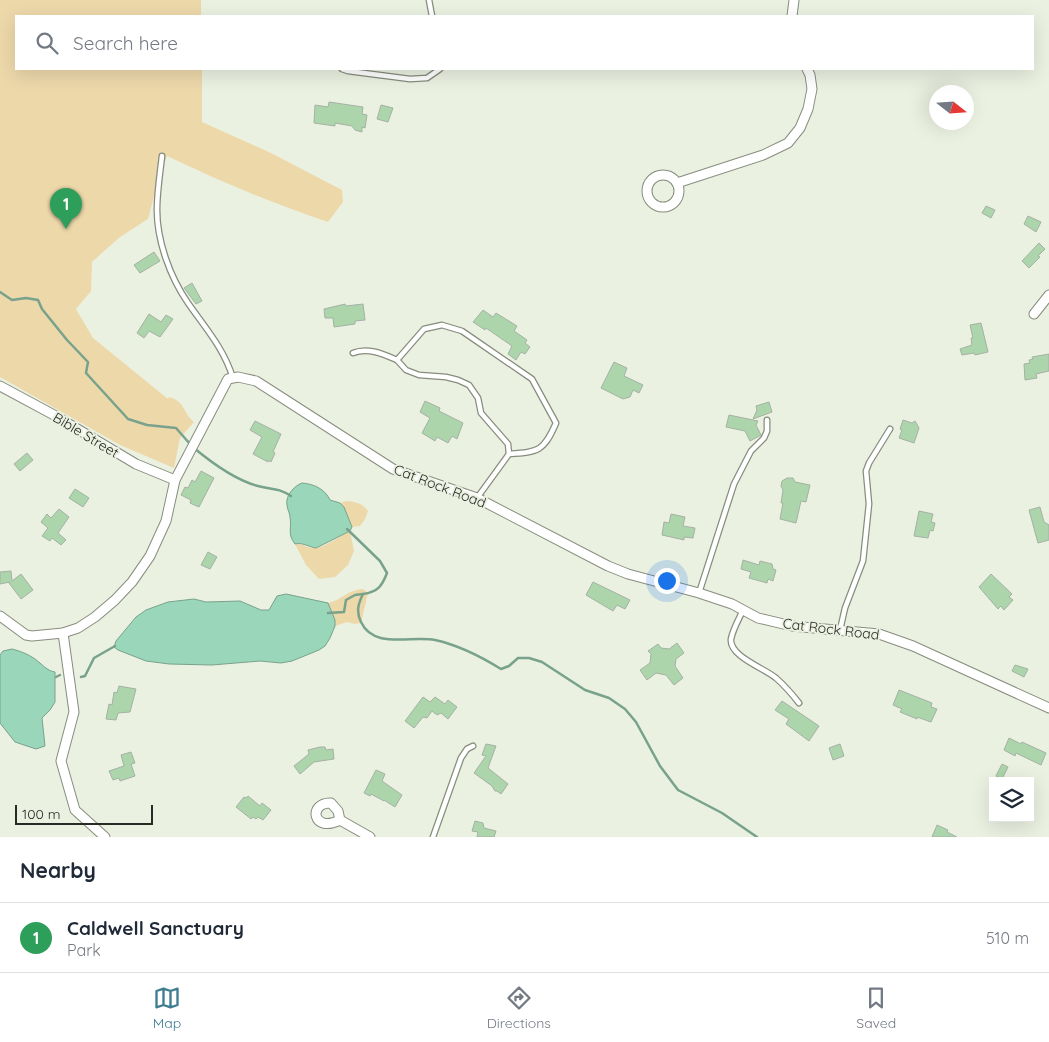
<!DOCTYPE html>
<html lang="en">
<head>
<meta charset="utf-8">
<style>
	:root { --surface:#fff; --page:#f6f6f7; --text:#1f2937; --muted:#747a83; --line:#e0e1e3; --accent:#3d7c91 }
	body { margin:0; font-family:Quicksand,sans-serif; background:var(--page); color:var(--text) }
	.controls { position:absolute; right:15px; bottom:15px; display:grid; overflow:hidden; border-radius:0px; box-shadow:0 5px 20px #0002 }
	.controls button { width:45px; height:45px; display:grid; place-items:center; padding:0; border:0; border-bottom:1px solid var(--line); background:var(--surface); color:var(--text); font:25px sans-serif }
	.compass { position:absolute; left:929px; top:85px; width:45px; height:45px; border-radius:50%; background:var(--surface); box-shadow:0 5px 20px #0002; rotate:107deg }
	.scale { position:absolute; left:15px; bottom:12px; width:138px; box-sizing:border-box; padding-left:5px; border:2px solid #282a24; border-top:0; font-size:14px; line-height:18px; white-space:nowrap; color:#282a24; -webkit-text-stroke:4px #ebf1e1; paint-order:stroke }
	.you { position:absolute; left:666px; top:580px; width:18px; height:18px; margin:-12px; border:4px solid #fff; border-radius:50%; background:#1a73e8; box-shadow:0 0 0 8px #1a73e833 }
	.badge { display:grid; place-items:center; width:32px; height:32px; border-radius:50%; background:var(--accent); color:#fff; font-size:16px; font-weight:700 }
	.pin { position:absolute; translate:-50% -41px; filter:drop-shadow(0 1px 2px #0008) }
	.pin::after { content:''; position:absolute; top:26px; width:18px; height:15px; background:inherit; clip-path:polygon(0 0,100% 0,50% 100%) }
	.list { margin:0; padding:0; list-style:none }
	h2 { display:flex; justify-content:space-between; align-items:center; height:65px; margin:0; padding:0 20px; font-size:21px }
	h2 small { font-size:16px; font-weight:400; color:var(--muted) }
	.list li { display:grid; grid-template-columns:32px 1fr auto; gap:15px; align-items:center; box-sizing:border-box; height:70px; padding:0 20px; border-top:1px solid var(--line) }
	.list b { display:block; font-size:19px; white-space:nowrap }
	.list p { margin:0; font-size:16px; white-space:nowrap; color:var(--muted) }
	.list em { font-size:16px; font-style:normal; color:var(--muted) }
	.icon { flex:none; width:28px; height:28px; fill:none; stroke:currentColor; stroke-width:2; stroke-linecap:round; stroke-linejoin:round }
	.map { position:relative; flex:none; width:1049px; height:837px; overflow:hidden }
	.search { position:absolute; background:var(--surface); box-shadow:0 5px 20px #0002; left:15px; right:15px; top:15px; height:55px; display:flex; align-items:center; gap:12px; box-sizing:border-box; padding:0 18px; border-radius:0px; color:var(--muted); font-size:19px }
	.sheet { height:135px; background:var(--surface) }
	nav { display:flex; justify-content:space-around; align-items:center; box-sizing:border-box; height:70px; border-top:1px solid var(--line); background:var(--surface); font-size:14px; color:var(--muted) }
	nav a { display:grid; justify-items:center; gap:2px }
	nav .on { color:var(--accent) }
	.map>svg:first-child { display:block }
	.green { fill:#edd8aa }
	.water { fill:#9ad6b9; stroke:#78a28c }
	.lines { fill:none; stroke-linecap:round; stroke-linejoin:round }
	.stream { stroke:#78a28c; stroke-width:2.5 }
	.building { fill:#acd5ab; stroke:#a5b1a5 }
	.lane-casing { stroke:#878d7e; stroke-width:7 }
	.street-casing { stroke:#878d7e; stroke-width:11 }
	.lane { stroke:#fff; stroke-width:4.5 }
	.street { stroke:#fff; stroke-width:9 }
	.labels { text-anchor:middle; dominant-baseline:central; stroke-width:4; stroke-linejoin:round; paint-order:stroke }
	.street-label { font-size:14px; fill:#282a24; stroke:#ebf1e1 }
</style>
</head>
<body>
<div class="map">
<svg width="1049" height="837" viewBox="0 0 1049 837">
	<rect width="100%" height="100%" fill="#ebf1e1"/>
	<g class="green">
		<path d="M0,0H201V16H16V69H202V122L271,153L342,190L343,202L328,222C273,204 220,181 167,156L158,181L148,219L120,237L92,262L91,291L76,309L93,338L168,399L169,397C186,402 182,412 194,422L180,438L174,468L120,445L0,377Z"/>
		<path d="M346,501C356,502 362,503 368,511L365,519L360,526L352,527L340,503Z"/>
		<path d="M350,531L354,551L348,565L335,577L319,579L306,565L295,544C303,543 308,549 316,548C327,546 340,536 350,531Z"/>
		<path d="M363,589L368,593L361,623L355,624L347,622L335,626V620L328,603C342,600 347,590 363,589Z"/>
	</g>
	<g class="water">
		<path d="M302,483C314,484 325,489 330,500L340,503L344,507L352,527L350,531L316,548C309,547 302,542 295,544C287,534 292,528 290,517C290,513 287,509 287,505C285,496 294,486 302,483Z"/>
		<polygon points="286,594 328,603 335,620 335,626 330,638 325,646 319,650 292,661 281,663 260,661 212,665 169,664 146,661 118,650 114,647 116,641 136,617 146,610 168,602 194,599 206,602 240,601 261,610 269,610 277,596"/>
		<path d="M12,649C20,651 28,654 35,659C42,664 47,671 55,672V702L50,710L42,718L45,746L36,749L15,742L0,723V655L3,651Z"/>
	</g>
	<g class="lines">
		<g class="stream">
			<polyline points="0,292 12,300 26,298 38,300 42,309 67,340 88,362 86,373 128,419 147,425 176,428 190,444"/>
			<path d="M194,448C212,463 235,480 258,486C272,490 277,487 291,496"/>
			<path d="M347,529L380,561L387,573C382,586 378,592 363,594C358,604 356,612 361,622C374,650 412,635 435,640C458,645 480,656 501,669L509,666L518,658H529L542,662L585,690L609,698L625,709L636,722L660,766L678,790L722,813L757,837"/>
			<polyline points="328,613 344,612 346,600 355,595 363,594"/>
			<polyline points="56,677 60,675"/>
			<polyline points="81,677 85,676 94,658 115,646"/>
		</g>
	</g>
	<g class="building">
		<polygon points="329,102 363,107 362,114 367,115 365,128 362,127 362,132 355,130 352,126 335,123 335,126 314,123 315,105 328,107"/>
		<polygon points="381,105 393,108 388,122 377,119"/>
		<polygon points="986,206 995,210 991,218 982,213"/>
		<polygon points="1028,216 1041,222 1036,232 1024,224"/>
		<polygon points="1039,243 1045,249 1038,256 1040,257 1029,268 1022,261"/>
		<polygon points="154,252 160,261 140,273 134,265"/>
		<polygon points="192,283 202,301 196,304 184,288"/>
		<polygon points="345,304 346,306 363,304 365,320 355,321 355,324 334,327 333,318 325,318 324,309"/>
		<polygon points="483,310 493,317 496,313 517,326 514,331 527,340 525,343 530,347 525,354 521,352 516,360 508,354 512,346 486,328 485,330 473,322"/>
		<polygon points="149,314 161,322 166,315 173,319 160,337 149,331 144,338 137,333"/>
		<polygon points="981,323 988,352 975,355 974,353 962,355 960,349 972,345 971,338 973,338 970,325"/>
		<polygon points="1049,354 1049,371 1036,374 1037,378 1025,380 1024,364 1030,363 1029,360 1033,359 1032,357"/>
		<polygon points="614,362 627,368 624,376 643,385 639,393 633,390 630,397 623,399 601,388"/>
		<polygon points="425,401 440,408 439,411 463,423 457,439 452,436 448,443 437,437 435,441 422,433 430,418 420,412"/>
		<polygon points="769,402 772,412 753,419 757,410 756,406"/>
		<polygon points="729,415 758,421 756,425 761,435 750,441 745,431 726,427"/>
		<polygon points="903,420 912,423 915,421 919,428 914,443 899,438 902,430 900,429"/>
		<polygon points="255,421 281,434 273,452 275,453 271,462 268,460 268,462 253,454 262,437 250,430"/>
		<polygon points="27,453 33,460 20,471 14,464"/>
		<polygon points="201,471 214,478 199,507 190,503 191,500 181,495 185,487 188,488 192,480 195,482"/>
		<polygon points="787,478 793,478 795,482 810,485 806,502 801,501 796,523 780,519 783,503 781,503 783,490 781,486 782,481"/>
		<polygon points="75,489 89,498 83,507 69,498"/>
		<polygon points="1040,507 1044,522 1049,525 1049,540 1038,543 1029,510"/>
		<polygon points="59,509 69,517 58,533 66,540 61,545 52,538 50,541 42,536 48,528 41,522 47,514 51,518"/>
		<polygon points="919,511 933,514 931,522 935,523 933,531 930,530 928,538 914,536"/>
		<polygon points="671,514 685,517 683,526 695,528 693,538 684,537 684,540 662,535 664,522 669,523"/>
		<polygon points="208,552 217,557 210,569 201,565"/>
		<polygon points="743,560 759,565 760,561 772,564 773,569 776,570 773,581 768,579 767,583 749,578 751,572 741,569"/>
		<polygon points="11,571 12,581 21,574 33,590 21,599 9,583 10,582 0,584 0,572"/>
		<polygon points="991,574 1012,594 1009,597 1013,600 1004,610 1001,606 998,609 979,587"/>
		<polygon points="593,582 630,600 625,609 617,605 613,611 586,595"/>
		<polygon points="677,643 684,653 676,659 675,666 683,678 674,685 666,675 656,673 647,680 640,670 650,663 651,654 648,651 658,644 661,648 669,649"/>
		<polygon points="1015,665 1028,669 1024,677 1012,671"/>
		<polygon points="119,686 136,689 130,712 118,713 116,720 106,719 109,704 112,705 114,692 117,693"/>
		<polygon points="899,690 932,703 931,707 937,709 931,722 917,717 917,719 900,712 902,709 893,705"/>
		<polygon points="423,697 430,702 435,697 445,704 448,700 457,707 448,719 441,713 437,715 432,711 427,718 423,717 414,728 405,721"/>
		<polygon points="782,701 819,726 809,741 786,724 789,719 775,710"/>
		<polygon points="1009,738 1021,744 1022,742 1046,753 1041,765 1016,753 1015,756 1004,750"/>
		<polygon points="486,744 496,746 488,768 508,784 501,794 497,791 495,791 492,786 474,773 486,756 482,755"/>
		<polygon points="840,744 844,756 833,760 829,748"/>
		<polygon points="320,747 325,747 326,750 333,749 334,759 314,762 300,774 294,766 309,754 308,750"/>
		<polygon points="131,752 135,763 131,764 135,776 120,781 119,778 113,780 109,771 124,766 121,755"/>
		<polygon points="1002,764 1008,767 1002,779 996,776"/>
		<polygon points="376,770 385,774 382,781 402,795 395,807 384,800 384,801 371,794 370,796 364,793"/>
		<polygon points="248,796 260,806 262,803 271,810 263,820 258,817 256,819 253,817 251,819 236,807 244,797 246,798"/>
		<polygon points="475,821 483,823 484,828 496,831 494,837 477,837 478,832 472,831"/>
		<polygon points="937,825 948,830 947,832 957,837 932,837"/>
	</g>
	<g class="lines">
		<g class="lane-casing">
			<g id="lane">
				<polyline points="429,0 432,16"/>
				<polyline points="342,69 348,71 410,79 427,78 440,69"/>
				<path d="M162,156C160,174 157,192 157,210C157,241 170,277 188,303C206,329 223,347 233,378"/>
				<path d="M353,353C368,347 383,354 397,360L424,329L442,325L462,331L532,379L556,423C544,451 539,452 509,454L477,498"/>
				<polyline points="397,360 406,370 419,375 446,377 458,380 469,385 478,398 481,413 508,444 509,454"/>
				<polyline points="699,593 734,484 751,451 764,438 767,431 767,420"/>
				<path d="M743,610C739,619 733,629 731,639C729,656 764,668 776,678C785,686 792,694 799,703"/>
				<polyline points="840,630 845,608 863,561 869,504 866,471 869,463 890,429"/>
				<polyline points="433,837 461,758 467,749 473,746"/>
			</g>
		</g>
		<g class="street-casing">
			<g id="street">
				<polyline points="792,16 794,0"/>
				<circle cx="663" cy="191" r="16"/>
				<polyline points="677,183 763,155 788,143 800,128 808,109 812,89 810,75 807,69"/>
				<polyline points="1034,314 1049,295"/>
				<polyline points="0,386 54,415 136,464 175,480"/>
				<polyline points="0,616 26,635 32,636 63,633 78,628 95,617 115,600 132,582 150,556 166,521 175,480 228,379 238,377 256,381 393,469 477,498 608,566 628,574 699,593 732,604 758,618 792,626 879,634 913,646 1049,708"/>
				<polyline points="63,633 74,712 61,761 75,810 105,837"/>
				<path d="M340,820C312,834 308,802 331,803L338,811L340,820L370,837"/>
			</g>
		</g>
		<use href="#lane" class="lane"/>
		<use href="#street" class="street"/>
	</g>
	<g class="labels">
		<g class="street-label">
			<text transform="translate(86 435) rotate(31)">Bible Street</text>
			<text transform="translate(440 486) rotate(21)">Cat Rock Road</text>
			<text transform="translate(831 629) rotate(7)">Cat Rock Road</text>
		</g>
	</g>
</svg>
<div class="controls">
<button><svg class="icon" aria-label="layers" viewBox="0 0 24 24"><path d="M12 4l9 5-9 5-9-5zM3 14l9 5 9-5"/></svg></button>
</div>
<svg class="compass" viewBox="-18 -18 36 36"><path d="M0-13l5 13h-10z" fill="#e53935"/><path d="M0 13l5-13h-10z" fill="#747a83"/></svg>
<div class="scale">100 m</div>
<div class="you"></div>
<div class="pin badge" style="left:66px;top:229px;background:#2e9e5b">1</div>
<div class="search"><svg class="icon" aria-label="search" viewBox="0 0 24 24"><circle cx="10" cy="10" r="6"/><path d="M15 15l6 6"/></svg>Search here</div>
</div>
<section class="sheet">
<h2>Nearby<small></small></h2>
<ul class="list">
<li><span class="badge" style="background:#2e9e5b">1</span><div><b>Caldwell Sanctuary</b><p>Park</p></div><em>510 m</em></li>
</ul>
</section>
<nav>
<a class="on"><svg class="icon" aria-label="map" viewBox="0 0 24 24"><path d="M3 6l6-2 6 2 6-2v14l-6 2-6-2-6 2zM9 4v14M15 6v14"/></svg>Map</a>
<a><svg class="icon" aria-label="directions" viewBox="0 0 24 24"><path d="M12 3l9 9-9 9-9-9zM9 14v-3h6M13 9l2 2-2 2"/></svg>Directions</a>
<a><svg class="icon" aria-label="saved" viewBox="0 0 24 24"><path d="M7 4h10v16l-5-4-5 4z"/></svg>Saved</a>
</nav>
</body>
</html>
